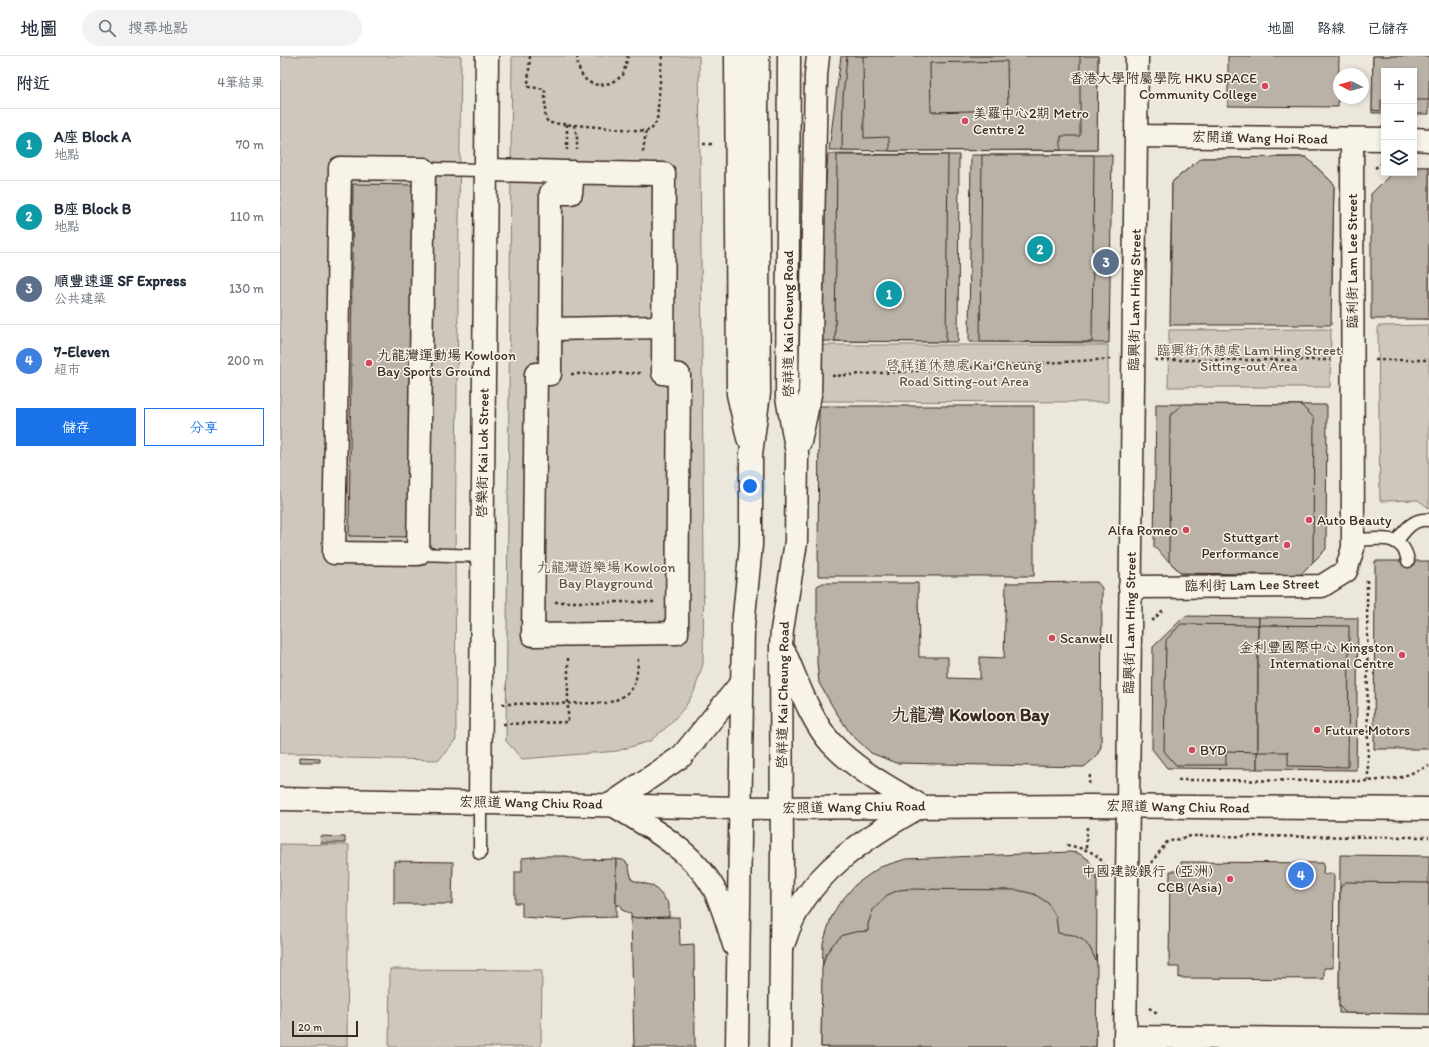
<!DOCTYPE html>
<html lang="zh-TW">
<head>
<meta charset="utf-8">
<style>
	:root { --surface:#fff; --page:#f2f2f3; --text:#1f2937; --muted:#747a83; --line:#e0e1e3; --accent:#1a73e8 }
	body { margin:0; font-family:Itim,"LXGW WenKai TC",sans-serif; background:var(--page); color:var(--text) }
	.controls { position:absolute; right:12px; top:12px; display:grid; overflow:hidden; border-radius:0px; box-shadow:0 2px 6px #0003 }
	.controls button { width:36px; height:36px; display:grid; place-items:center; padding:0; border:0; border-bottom:1px solid var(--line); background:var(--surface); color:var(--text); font:20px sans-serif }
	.compass { position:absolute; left:1053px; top:12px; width:36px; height:36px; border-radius:50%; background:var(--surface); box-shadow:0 2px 6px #0003; rotate:276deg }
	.scale { position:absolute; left:12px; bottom:10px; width:66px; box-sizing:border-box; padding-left:4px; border:2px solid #3b2a1e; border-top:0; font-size:11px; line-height:14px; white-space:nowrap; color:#3b2a1e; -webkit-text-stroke:3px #f7f3e8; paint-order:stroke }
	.you { position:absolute; left:470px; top:430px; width:14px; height:14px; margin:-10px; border:3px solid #fff; border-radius:50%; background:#1a73e8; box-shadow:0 0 0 6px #1a73e833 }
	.badge { display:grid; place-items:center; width:26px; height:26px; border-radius:50%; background:var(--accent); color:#fff; font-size:13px; font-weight:700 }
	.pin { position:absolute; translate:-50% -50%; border:2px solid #fff; box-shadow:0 1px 4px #0006 }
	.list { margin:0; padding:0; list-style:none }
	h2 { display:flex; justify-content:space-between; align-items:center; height:52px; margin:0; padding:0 16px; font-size:17px }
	h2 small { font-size:13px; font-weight:400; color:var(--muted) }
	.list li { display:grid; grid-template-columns:26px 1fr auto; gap:12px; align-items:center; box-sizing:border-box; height:72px; padding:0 16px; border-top:1px solid var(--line) }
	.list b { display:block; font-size:15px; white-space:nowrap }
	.list p { margin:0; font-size:13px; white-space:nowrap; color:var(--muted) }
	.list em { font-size:13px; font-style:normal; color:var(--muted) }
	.actions { display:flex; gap:8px; padding:12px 16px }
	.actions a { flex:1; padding:9px 0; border:1px solid var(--accent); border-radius:0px; text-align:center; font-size:14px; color:var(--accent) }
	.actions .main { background:var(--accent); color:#fff }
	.icon { flex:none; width:22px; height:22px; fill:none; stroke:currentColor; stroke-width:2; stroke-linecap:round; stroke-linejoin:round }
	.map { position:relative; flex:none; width:1149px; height:991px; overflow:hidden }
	header { display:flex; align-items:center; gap:24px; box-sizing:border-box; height:56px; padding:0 20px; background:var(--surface); border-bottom:1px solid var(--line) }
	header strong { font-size:19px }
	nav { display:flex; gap:22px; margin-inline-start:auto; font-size:14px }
	.search { width:280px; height:36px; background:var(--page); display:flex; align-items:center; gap:10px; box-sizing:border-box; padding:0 14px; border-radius:22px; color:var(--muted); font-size:15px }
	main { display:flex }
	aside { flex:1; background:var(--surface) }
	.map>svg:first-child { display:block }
	.green { fill:#cec8bc; stroke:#84796d }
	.building { fill:#bab2a7; stroke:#3b2a1e; fill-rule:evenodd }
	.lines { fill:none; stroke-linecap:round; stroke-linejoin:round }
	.lane-casing { stroke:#3b2a1e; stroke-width:15 }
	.street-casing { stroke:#3b2a1e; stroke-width:25 }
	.secondary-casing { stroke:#3b2a1e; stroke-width:25 }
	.primary-casing { stroke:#3b2a1e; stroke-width:25 }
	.path { stroke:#3b2a1e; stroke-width:2.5; stroke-dasharray:3 3; stroke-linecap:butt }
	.lane { stroke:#f7f3e8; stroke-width:12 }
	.street { stroke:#f7f3e8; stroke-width:22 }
	.secondary { stroke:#f7f3e8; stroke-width:22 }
	.primary { stroke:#f7f3e8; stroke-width:22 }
	.poi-dot { fill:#d1495b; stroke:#f7f3e8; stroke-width:1.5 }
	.labels { text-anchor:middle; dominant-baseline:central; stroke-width:3; stroke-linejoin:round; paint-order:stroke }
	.poi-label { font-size:14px; fill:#3b2a1e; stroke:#f7f3e8; text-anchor:start }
	.street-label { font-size:14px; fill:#3b2a1e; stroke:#f7f3e8 }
	.park-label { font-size:14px; fill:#605246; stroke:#f7f3e8 }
	.district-label { font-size:18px; font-weight:bold; fill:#3b2a1e; stroke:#f7f3e8 }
</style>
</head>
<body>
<header>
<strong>地圖</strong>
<div class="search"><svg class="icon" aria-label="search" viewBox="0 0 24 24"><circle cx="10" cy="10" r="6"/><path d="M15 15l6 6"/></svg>搜尋地點</div>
<nav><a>地圖</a><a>路線</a><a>已儲存</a></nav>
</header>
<main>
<aside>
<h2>附近<small>4筆結果</small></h2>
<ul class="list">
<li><span class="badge" style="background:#0f9aa8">1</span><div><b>A座 Block A</b><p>地點</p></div><em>70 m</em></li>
<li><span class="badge" style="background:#0f9aa8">2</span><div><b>B座 Block B</b><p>地點</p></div><em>110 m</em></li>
<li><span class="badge" style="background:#5c6f8a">3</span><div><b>順豐速運 SF Express</b><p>公共建築</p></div><em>130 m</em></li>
<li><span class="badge" style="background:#3f7fe0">4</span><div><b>7-Eleven</b><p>超市</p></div><em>200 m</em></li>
</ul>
<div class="actions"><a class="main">儲存</a><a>分享</a></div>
</aside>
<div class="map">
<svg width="1149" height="991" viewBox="0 0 1149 991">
	<rect width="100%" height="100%" fill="#ece7dc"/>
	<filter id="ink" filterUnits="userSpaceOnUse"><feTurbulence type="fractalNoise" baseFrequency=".025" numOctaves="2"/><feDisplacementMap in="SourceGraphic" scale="8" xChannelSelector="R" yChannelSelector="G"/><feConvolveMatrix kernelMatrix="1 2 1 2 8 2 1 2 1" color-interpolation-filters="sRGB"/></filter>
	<g filter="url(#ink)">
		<g class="green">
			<polygon points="0,0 181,0 175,499 176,683 159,704 64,702 40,697 0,697"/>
			<polygon points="232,0 419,0 424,507 423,608 414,636 405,651 388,670 370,685 337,695 242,703 226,685"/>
			<polygon points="1149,269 1149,452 1138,444 1100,445 1098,270"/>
			<polygon points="1051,273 1050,331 888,331 889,274"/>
			<polygon points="540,289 828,289 828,346 540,345"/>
			<polygon points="0,788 69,789 67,991 0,991"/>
			<polygon points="110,913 262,914 261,991 109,991"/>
		</g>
		<g class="building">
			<polygon points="561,0 818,0 817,94 549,94"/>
			<polygon points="567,0 818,0 817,94 609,95 562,94 563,41"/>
			<path d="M583,0H800V80H781V94L609,95V81L584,82ZM727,5L728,54L651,56L650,7Z"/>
			<polygon points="948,0 1059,0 1058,51 948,50"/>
			<polygon points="1093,0 1149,0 1149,58 1134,58 1134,15 1104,15 1104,57 1092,57"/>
			<polygon points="1093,0 1149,0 1149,44 1134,44 1134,15 1104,15 1104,44 1101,44 1101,55 1092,54"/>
			<polygon points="548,98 679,99 678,286 540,285 541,190"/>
			<polygon points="557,99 668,99 666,286 555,285"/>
			<polygon points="691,99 832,99 829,287 689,286"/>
			<polygon points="702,99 814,99 812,286 700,286"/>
			<polygon points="992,101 1026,101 1054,128 1052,232 1039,232 1038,244 1018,243 1019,232 989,231 990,207 955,207 954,231 923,231 922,242 902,241 903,231 890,230 892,126 921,102 957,102 955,175 990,175"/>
			<polygon points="1026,101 1054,128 1051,269 890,269 892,126 921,102"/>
			<polygon points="1134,111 1149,111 1149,263 1101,262 1102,127 1112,117 1134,117"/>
			<polygon points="1134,111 1149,111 1149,263 1091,263 1091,138 1112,117 1134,117"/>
			<polygon points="73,128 134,129 130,481 69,480"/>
			<polygon points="876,348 1047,349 1046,493 1020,519 901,517 874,491"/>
			<polygon points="903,348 1021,349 1034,362 1033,506 1020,519 901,517 889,505 890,360"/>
			<polygon points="539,350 754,350 754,520 538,520"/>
			<polygon points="1095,505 1149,505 1149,693 1094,693"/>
			<polygon points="817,526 822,532 821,691 816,701 804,711 616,707 591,697 570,677 554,653 539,627 537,606 537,530 543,527 638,527 639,601 668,601 668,622 700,623 700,601 724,602 726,527"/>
			<polygon points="905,560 979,561 977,713 887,712 872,693 873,591"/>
			<polygon points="979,561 1078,562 1076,714 977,713"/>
			<polygon points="901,568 978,569 978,696 946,695 946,709 896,709 884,695 886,584"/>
			<polygon points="978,569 1069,570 1068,711 1008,710 1008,696 978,696"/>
			<polygon points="20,701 40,702 40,706 20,706"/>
			<polygon points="40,780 65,781 65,787 41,787"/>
			<polygon points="790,796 798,797 808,803 815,815 817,824 816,991 541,991 543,887 551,862 558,849 575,829 600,811 626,803"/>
			<polygon points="1060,799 1149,800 1149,958 1059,957"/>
			<polygon points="263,800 287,800 301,804 336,803 336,861 300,862 286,864 242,861 242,847 235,847 235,816 242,816 242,802"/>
			<polygon points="336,803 343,804 348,808 352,824 373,830 381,838 389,848 389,861 351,862 351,858 342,854 340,849 336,849"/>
			<polygon points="114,805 173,806 172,848 114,848"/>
			<polygon points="901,806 1044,807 1043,818 1054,818 1053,912 1044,912 1044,923 899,922 899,911 889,911 890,815 901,815"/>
			<polygon points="1065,826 1149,827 1149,958 1066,957 1059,950 1060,832"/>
			<polygon points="628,833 737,834 754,838 768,847 776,861 778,877 793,879 803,884 810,892 817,907 816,991 541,991 542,912 546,898 554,887 563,879 575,876 588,875 588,868 593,854 607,839 619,834"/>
			<polygon points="399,861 400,889 414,888 415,991 354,991 351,862"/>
		</g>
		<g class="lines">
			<g class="lane-casing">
				<g id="lane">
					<polyline points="144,113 206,114"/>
					<path d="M1073,484C1096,484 1123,475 1128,505"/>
					<path d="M1116,486C1125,474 1133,462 1149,464"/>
					<polyline points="138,498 202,500"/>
					<polyline points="200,797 200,746"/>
				</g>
			</g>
			<g class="street-casing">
				<g id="street">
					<polyline points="856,80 857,0"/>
					<polygon points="60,112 144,113 138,498 54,497"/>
					<path d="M206,114C265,115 325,118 384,118L383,317L399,319L397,577L253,579L256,318H270L271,137H291L293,116"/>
					<polyline points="270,273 383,271"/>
					<polyline points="850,531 1042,530 1066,515 1073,492 1072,83"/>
					<polyline points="200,746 207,0"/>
				</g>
			</g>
			<g class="secondary-casing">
				<g id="secondary">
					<polyline points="1134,83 1149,84"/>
					<polyline points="0,743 461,752 808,750 1149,753"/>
					<polyline points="845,981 1149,984"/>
					<polyline points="845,991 856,80 1104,83"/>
				</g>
			</g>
			<g class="primary-casing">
				<g id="primary">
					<polyline points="456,0 458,338 468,382"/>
					<polyline points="520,386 530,339 536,19 538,0"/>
					<path d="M505,597C517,625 531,665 551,687C576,714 610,732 641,750C586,782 524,819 505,884"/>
					<path d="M454,889C449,872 444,855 437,839C419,798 368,770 331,748L402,700L462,626"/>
					<polyline points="457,991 463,570 471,489 471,398 479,337 477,48 478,0"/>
					<polyline points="500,991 502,799 501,589 502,574 516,486 517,397 507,341 509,0"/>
				</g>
			</g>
			<g class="path">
				<polyline points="250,0 248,28 249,31 265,33 265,62 269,67 366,75 371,74 377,65 382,0"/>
				<path d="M297,0C298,30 321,37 343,19L348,0"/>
				<polyline points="287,68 287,94"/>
				<polyline points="294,69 297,80 297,94"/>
				<polyline points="423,88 435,88"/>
				<polyline points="363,96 366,75"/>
				<polyline points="1095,112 1104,106"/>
				<polyline points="875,304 1050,304"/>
				<polyline points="1095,304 1149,304"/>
				<polyline points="291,318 362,317"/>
				<polyline points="552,320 832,303"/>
				<polyline points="1087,524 1088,725"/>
				<polyline points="275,546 376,546"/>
				<polyline points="872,565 884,553"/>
				<path d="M222,648L327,647C354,639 358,627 358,600"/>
				<polyline points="223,668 288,666 288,600"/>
				<polyline points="898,724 1088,725 1119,722 1149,710"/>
				<polyline points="809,728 810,719"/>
				<path d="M787,789C800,792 818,795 824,809"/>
				<polyline points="806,792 807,771"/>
				<polyline points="871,807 887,786 911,780 1149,781"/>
				<polyline points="869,952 879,958"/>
			</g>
			<use href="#lane" class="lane"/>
			<use href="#street" class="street"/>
			<use href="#secondary" class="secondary"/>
			<use href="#primary" class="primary"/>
		</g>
	</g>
	<g class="poi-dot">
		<circle cx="985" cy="30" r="4"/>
		<circle cx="685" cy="65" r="4"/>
		<circle cx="89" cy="307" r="4"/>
		<circle cx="1029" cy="464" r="4"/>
		<circle cx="906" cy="474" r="4"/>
		<circle cx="1007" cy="489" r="4"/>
		<circle cx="772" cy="582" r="4"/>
		<circle cx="1122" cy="599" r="4"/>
		<circle cx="1037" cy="674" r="4"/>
		<circle cx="912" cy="694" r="4"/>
		<circle cx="950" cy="823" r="4"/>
	</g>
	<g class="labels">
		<g class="poi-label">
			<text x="977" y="22" text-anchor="end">香港大學附屬學院 HKU SPACE<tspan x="977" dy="16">Community College</tspan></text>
			<text x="693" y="57">美羅中心2期 Metro<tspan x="693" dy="16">Centre 2</tspan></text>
			<text x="97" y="299">九龍灣運動場 Kowloon<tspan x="97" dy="16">Bay Sports Ground</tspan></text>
			<text x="1037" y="464">Auto Beauty</text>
			<text x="898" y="474" text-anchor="end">Alfa Romeo</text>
			<text x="999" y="481" text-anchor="end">Stuttgart<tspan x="999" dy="16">Performance</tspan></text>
			<text x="780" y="582">Scanwell</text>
			<text x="1114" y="591" text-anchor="end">金利豐國際中心 Kingston<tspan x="1114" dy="16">International Centre</tspan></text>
			<text x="1045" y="674">Future Motors</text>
			<text x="920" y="694">BYD</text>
			<text x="942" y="815" text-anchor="end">中國建設銀行（亞洲）<tspan x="942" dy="16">CCB (Asia)</tspan></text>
		</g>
		<g class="street-label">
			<text transform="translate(980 82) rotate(1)">宏開道 Wang Hoi Road</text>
			<text transform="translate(1072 205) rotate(-90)">臨利街 Lam Lee Street</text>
			<text transform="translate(855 244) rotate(-89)">臨興街 Lam Hing Street</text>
			<text transform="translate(508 268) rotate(-90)">啓祥道 Kai Cheung Road</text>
			<text transform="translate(203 397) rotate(-89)">啓樂街 Kai Lok Street</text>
			<text transform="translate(972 529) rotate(-1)">臨利街 Lam Lee Street</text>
			<text transform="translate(850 567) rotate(-89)">臨興街 Lam Hing Street</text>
			<text transform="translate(503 639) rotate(-89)">啓祥道 Kai Cheung Road</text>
			<text transform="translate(251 747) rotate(1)">宏照道 Wang Chiu Road</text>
			<text transform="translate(574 751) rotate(-1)">宏照道 Wang Chiu Road</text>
			<text transform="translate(898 751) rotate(1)">宏照道 Wang Chiu Road</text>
		</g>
		<g class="park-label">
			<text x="969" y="294">臨興街休憩處 Lam Hing Street<tspan x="969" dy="16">Sitting-out Area</tspan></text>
			<text x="684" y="309">啓祥道休憩處 Kai Cheung<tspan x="684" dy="16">Road Sitting-out Area</tspan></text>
			<text x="326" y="511">九龍灣遊樂場 Kowloon<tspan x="326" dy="16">Bay Playground</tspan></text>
		</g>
		<g class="district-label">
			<text x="690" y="659">九龍灣 Kowloon Bay</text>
		</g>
	</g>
</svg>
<div class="controls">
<button>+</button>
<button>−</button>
<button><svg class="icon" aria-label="layers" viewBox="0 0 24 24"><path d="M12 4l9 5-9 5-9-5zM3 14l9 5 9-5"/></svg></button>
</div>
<svg class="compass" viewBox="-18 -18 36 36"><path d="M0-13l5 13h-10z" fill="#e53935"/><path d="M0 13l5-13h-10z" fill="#747a83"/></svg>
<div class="scale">20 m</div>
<div class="you"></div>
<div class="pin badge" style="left:609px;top:238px;background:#0f9aa8">1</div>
<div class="pin badge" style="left:760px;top:193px;background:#0f9aa8">2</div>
<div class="pin badge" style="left:826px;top:206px;background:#5c6f8a">3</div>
<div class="pin badge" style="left:1021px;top:819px;background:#3f7fe0">4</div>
</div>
</main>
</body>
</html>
